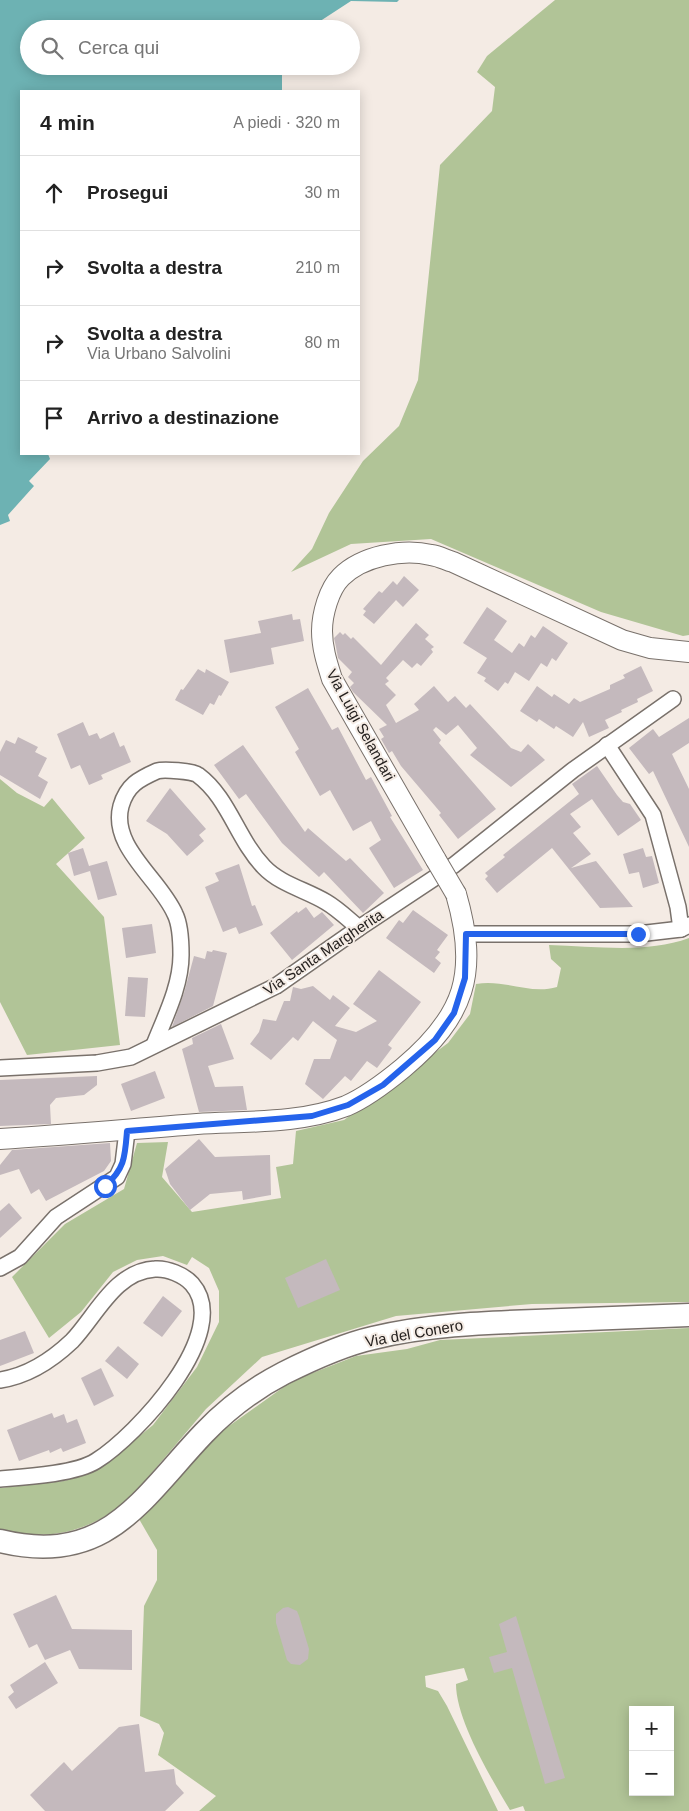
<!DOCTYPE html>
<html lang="it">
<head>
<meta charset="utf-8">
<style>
	:root { --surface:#fff; --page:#f6f6f6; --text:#222; --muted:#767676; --line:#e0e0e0 }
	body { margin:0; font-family:Arial,sans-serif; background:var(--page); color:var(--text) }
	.controls { position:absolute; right:15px; bottom:15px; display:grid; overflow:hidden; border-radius:0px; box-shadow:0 2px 12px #0003 }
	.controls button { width:45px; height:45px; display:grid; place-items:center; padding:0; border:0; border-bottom:1px solid var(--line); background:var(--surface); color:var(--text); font:25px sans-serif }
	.stop { position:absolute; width:15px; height:15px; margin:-11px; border:4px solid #2563eb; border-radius:50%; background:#fff }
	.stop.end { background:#2563eb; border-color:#fff; box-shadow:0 1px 5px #0008 }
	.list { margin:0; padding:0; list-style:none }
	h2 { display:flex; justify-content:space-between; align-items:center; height:65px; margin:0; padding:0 20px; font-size:21px }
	h2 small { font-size:16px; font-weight:400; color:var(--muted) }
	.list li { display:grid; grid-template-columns:32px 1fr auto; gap:15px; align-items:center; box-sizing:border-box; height:75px; padding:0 20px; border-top:1px solid var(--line) }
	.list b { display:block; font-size:19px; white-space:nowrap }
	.list p { margin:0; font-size:16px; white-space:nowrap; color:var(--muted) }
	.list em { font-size:16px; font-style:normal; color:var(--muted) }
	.icon { flex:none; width:28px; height:28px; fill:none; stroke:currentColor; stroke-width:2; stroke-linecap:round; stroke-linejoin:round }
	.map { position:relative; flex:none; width:689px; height:1811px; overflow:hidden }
	.search { position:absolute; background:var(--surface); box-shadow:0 2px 12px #0003; left:20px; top:20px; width:340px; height:55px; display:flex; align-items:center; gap:12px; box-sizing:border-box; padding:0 18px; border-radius:28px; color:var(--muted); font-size:19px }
	.panel { position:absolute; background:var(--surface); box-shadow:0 2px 12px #0003; left:20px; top:90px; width:340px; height:365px; border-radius:0px }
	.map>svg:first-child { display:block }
	.green { fill:#b1c497; fill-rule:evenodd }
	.water { fill:#6db2b3 }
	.building { fill:#c4b9bd }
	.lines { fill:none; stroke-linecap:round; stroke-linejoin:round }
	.minor-casing { stroke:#79716b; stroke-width:18 }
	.tertiary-casing { stroke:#79716b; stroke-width:22 }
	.secondary-casing { stroke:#79716b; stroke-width:25 }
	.minor { stroke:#fff; stroke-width:15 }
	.tertiary { stroke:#fff; stroke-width:20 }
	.secondary { stroke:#fff; stroke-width:22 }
	.tertiary-bridge-casing { stroke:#79716b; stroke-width:22; stroke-linecap:butt }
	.tertiary-bridge { stroke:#fff; stroke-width:20 }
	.route { stroke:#2563eb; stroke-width:6 }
	.labels { text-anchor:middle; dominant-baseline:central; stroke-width:4; stroke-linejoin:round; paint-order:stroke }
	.street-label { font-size:15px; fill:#25211f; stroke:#f4ebe4 }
</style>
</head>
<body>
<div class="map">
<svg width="689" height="1811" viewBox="0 0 689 1811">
	<rect width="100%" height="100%" fill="#f4ebe4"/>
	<g class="green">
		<polygon points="555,0 689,0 689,635 683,636 601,612 431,539 351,544 291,572 312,549 329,513 363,461 399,426 418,380 440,165 492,111 495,87 477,72 487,56"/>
		<polygon points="0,779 17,793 44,807 52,798 85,838 56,864 104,917 120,1045 27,1055 0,1002"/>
		<path d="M689,938V1302L532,1304L396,1316L262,1357L206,1409L128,1501C87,1532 50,1542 0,1529V1488L64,1481L99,1469L153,1425L197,1367L219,1322V1291L209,1268L192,1257L187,1265L163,1256L137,1260L113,1272L81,1312L49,1338L12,1277L65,1224L124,1189L137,1143L168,1142L162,1177L192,1212L281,1198L276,1167L293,1164L296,1131L344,1120L448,1043L470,1014L476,984C505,979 530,995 557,987L561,968L551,959L549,945C594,946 646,954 689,938Z"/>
		<path d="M689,1328V1811H525L523,1806L510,1810C491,1778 456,1720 456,1684L468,1680L464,1668L425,1676L426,1687L438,1691L447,1706L498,1811H199L216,1796L158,1755L164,1733L159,1724L140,1716L144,1606L157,1580V1550L139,1519L222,1431L292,1381L356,1356L407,1349L440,1340ZM633,1710H670V1792H633Z"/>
	</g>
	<polygon class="water" points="0,0 399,0 397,2 351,1 308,29 29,29 29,66 282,66 282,91 21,91 21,454 48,454 50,459 29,481 34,486 8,515 10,521 0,525"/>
	<g class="building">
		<polygon points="404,576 419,590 403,607 396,600 374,624 363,615 366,611 363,609 379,591 382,593 393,581 397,585"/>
		<polygon points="487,607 507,621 494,640 512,653 519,643 524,647 531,635 535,638 543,626 568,643 556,661 552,658 547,667 541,663 529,681 515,672 508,684 505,682 498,691 484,681 486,678 477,673 487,658 463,643"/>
		<polygon points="292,614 293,620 300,619 304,641 271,648 274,664 230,673 224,640 261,633 258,621"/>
		<polygon points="416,623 429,635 425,639 434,647 431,649 433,652 421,666 417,663 412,668 403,660 386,678 389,681 385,684 396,695 386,705 396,723 419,710 414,704 434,686 448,702 455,696 466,708 470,704 511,748 521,752 528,744 545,760 511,787 470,755 477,748 458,725 446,735 436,727 433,730 441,740 439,743 496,809 458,839 439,815 441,813 401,766 392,751 389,753 381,739 384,737 379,729 387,725 353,692 350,687 354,683 348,677 352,672 338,658 336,647 334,638 340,632 343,635 345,633 351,639 353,637 381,665"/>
		<polygon points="641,666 653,691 637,699 638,702 621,710 622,712 605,720 609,728 589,737 583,722 573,737 556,726 554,729 539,719 537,722 520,711 537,686 552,697 554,694 569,704 574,698 580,702 610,689 610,685 625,678 623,675"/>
		<polygon points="198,669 205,673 206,669 229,682 221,696 219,695 214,705 210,703 203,715 175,700 181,689 183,690"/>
		<polygon points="308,688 332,730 338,727 366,780 371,777 392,816 390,817 423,870 394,888 369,848 381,840 371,821 353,831 330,790 320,796 295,752 299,749 275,707"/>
		<polygon points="689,718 689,743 672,754 689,789 689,847 653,771 649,774 629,748 653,729 659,737"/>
		<polygon points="83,722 89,736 97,733 100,739 114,732 120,747 124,745 131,762 101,775 103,779 89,785 80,765 71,769 57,734"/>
		<polygon points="18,737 38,747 35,752 47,758 38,776 48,782 40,799 0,775 0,752 6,740 15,744"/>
		<polygon points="243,745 305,832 308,828 346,861 350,858 384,893 363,913 324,872 319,877 282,843 246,794 239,799 214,765"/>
		<polygon points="597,766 617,795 623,802 630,804 641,820 618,836 592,799 570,814 581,827 573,833 591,854 571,868 596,861 633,907 600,908 552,848 497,893 485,879 488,876 485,873 505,857 503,855 579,794 572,784"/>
		<polygon points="170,788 206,829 199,835 204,841 187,856 167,834 146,821"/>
		<polygon points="83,848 89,866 107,861 117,895 98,900 90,871 74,876 68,853"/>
		<polygon points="643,848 646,857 652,856 659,883 643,888 639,872 629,874 623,854"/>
		<polygon points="239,864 252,906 255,905 263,925 239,934 236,927 223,932 205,887 219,881 215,873"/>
		<polygon points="306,907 314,918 322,912 334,925 292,960 270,933 297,911 298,913"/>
		<polygon points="413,910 448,935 437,950 440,952 435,958 441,963 434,973 386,938 399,920 403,923"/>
		<polygon points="152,924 156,953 126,958 122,928"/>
		<polygon points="213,950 227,953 213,1006 172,1027 184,993 194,956 205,959 207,951 212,952"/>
		<polygon points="379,970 421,1002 388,1045 392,1048 377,1068 367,1061 351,1081 345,1076 323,1099 305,1084 314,1059 330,1059 337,1040 313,1021 298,1041 293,1037 271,1060 250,1044 259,1032 263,1019 276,1021 284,1001 290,1001 293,987 301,989 313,986 330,1000 333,995 350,1008 335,1026 356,1032 377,1021 353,1004"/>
		<polygon points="128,977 148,978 145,1017 125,1016"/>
		<polygon points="221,1024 234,1059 208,1066 215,1087 243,1086 247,1110 199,1112 182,1049 193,1044 192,1038"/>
		<polygon points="155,1071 165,1098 131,1111 121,1084"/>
		<polygon points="97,1076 97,1085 84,1095 56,1098 50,1105 51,1124 0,1126 0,1080"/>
		<polygon points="199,1139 215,1157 270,1155 271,1195 243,1200 242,1191 210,1194 190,1210 170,1184 165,1169"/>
		<polygon points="110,1143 111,1161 104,1171 46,1201 39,1189 31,1194 19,1169 0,1175 0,1165 12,1150"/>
		<polygon points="9,1203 22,1218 0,1238 0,1211"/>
		<polygon points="326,1259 340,1290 298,1308 285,1278"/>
		<polygon points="163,1296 182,1311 162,1337 143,1323"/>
		<polygon points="25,1331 34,1353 0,1366 0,1340"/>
		<polygon points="118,1346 139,1364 127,1379 105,1361"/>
		<polygon points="101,1368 114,1396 94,1406 81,1378"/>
		<polygon points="52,1413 54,1418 64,1414 67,1423 77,1419 86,1443 63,1452 61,1448 50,1453 49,1450 19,1461 7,1430"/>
		<polygon points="56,1595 72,1629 132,1630 132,1670 79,1669 70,1650 45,1660 37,1644 29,1648 13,1614"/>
		<polygon points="288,1607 297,1611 299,1616 309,1649 308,1659 300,1665 291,1664 287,1660 276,1623 276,1614 283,1608"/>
		<polygon points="516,1616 565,1778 545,1784 512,1668 494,1673 489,1657 507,1652 499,1624"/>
		<polygon points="45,1662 58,1683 16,1709 8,1697 14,1692 10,1685"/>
		<polygon points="139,1724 145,1772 174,1769 176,1784 184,1793 165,1811 45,1811 30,1795 64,1762 72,1771 119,1727"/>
	</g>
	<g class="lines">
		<g class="minor-casing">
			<g id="minor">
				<polyline points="607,745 653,815 678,907 681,929"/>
				<polyline points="466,934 638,934 681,929 689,925"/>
				<path d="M154,1045C165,1017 181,986 181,955C181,943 180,924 175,914C160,879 110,847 121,806C127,785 139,779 157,771C163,769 193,771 198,775C229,798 237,839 264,867C280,884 306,890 326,902C338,909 348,919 359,928"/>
				<polyline points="0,1068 97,1063 131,1057 276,986 359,928 454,865 573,770 673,699"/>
				<polyline points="0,1268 20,1257 56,1217 117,1177 123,1164 127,1131"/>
				<path d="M0,1380C27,1376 52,1360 72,1341C96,1316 115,1271 155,1269C167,1268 184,1275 192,1284C234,1332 136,1436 96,1461C76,1474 25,1477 0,1479"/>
			</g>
		</g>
		<g class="tertiary-casing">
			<g id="tertiary">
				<path d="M436,860L332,679C327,663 322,648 322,631C322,614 329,589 341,577C362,556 403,548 431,555C439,556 446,560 453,562L622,640L650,648L689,652"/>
				<path d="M0,1139C66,1135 131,1129 197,1124C246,1121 299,1124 346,1106C367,1097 386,1082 403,1068C465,1016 479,973 456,894"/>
			</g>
		</g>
		<g class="secondary-casing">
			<path id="secondary" d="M0,1541C107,1567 141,1499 204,1433C227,1409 255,1388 284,1373C312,1359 342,1345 373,1338C426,1325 481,1323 536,1321C587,1319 638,1317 689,1315"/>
		</g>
		<use href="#minor" class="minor"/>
		<use href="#tertiary" class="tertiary"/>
		<use href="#secondary" class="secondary"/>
		<g class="tertiary-bridge-casing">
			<polyline id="tertiary-bridge" points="436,860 456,894"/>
		</g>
		<use href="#tertiary-bridge" class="tertiary-bridge"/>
	</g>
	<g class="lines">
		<path class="route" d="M105,1186C125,1169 125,1156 127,1131L312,1116L348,1105L383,1085L435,1040L454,1013L465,978L466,934H638"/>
	</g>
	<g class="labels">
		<g class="street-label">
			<text transform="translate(361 725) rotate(61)">Via Luigi Selandari</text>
			<text transform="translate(323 952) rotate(-34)">Via Santa Margherita</text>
			<text transform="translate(414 1333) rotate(-10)">Via del Conero</text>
		</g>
	</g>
</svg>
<div class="controls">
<button>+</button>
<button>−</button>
</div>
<div class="stop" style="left:105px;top:1186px"></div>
<div class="stop end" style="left:638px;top:934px"></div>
<div class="search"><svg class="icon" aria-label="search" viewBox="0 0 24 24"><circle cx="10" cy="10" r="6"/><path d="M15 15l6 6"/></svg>Cerca qui</div>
<section class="panel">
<h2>4 min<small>A piedi · 320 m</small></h2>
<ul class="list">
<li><svg class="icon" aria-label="ahead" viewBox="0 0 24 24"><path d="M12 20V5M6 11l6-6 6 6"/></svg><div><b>Prosegui</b></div><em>30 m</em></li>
<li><svg class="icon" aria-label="right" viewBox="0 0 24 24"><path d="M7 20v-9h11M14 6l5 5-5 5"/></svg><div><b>Svolta a destra</b></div><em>210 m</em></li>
<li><svg class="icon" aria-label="right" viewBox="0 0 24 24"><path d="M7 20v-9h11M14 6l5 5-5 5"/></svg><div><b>Svolta a destra</b><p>Via Urbano Salvolini</p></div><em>80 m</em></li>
<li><svg class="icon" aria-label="arrive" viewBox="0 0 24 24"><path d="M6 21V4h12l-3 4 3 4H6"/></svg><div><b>Arrivo a destinazione</b></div></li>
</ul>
</section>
</div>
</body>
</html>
